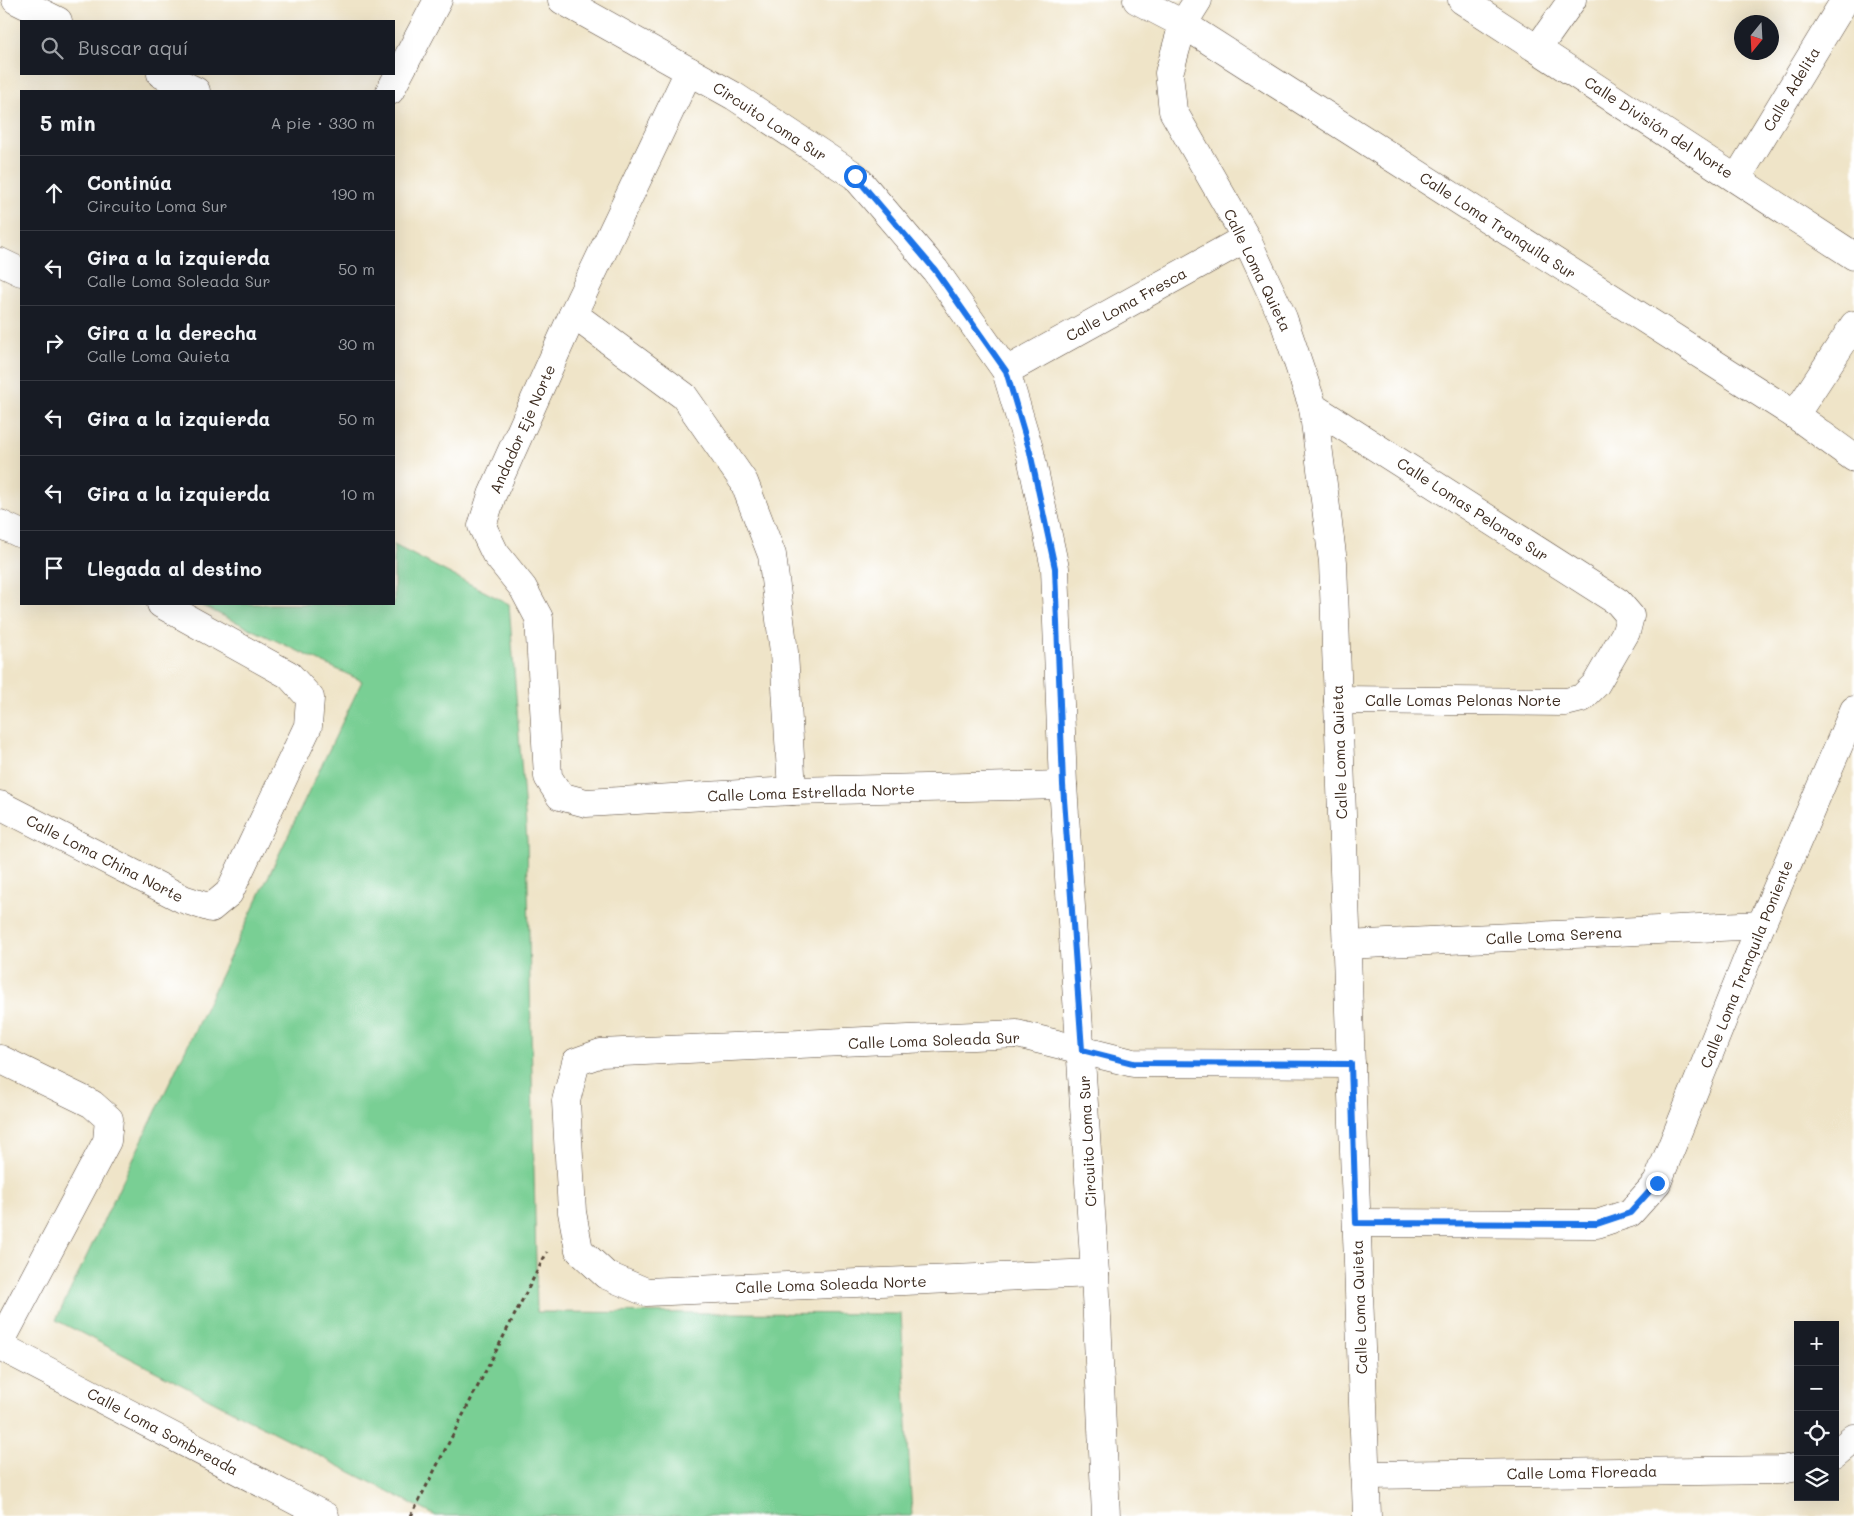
<!DOCTYPE html>
<html lang="es">
<head>
<meta charset="utf-8">
<style>
	:root { --surface:#171b24; --page:#20242c; --text:#f1f3f6; --muted:#9ea1a6; --line:#363941 }
	body { margin:0; font-family:Mali,sans-serif; background:var(--page); color:var(--text) }
	.controls { position:absolute; right:15px; bottom:15px; display:grid; overflow:hidden; border-radius:0px; box-shadow:0 5px 20px #0002 }
	.controls button { width:45px; height:45px; display:grid; place-items:center; padding:0; border:0; border-bottom:1px solid var(--line); background:var(--surface); color:var(--text); font:25px sans-serif }
	.compass { position:absolute; left:1734px; top:15px; width:45px; height:45px; border-radius:50%; background:var(--surface); box-shadow:0 5px 20px #0002; rotate:198deg }
	.stop { position:absolute; width:15px; height:15px; margin:-11px; border:4px solid #1a73e8; border-radius:50%; background:#fff }
	.stop.end { background:#1a73e8; border-color:#fff; box-shadow:0 1px 5px #0008 }
	.list { margin:0; padding:0; list-style:none }
	h2 { display:flex; justify-content:space-between; align-items:center; height:65px; margin:0; padding:0 20px; font-size:21px }
	h2 small { font-size:16px; font-weight:400; color:var(--muted) }
	.list li { display:grid; grid-template-columns:32px 1fr auto; gap:15px; align-items:center; box-sizing:border-box; height:75px; padding:0 20px; border-top:1px solid var(--line) }
	.list b { display:block; font-size:19px; white-space:nowrap }
	.list p { margin:0; font-size:16px; white-space:nowrap; color:var(--muted) }
	.list em { font-size:16px; font-style:normal; color:var(--muted) }
	.icon { flex:none; width:28px; height:28px; fill:none; stroke:currentColor; stroke-width:2; stroke-linecap:round; stroke-linejoin:round }
	.map { position:relative; flex:none; width:1854px; height:1516px; overflow:hidden }
	.search { position:absolute; background:var(--surface); box-shadow:0 5px 20px #0002; left:20px; top:20px; width:375px; height:55px; display:flex; align-items:center; gap:12px; box-sizing:border-box; padding:0 18px; border-radius:0px; color:var(--muted); font-size:19px }
	.panel { position:absolute; background:var(--surface); box-shadow:0 5px 20px #0002; left:20px; top:90px; width:375px; height:515px; border-radius:0px }
	.map>svg:first-child { display:block }
	.green { fill:#79cf94; stroke:#5a7c59 }
	.lines { fill:none; stroke-linecap:round; stroke-linejoin:round }
	.street-casing { stroke:#564638; stroke-width:29 }
	.secondary-casing { stroke:#564638; stroke-width:29 }
	.path { stroke:#564638; stroke-width:3; stroke-dasharray:4 4; stroke-linecap:butt }
	.street { stroke:#fff; stroke-width:28 }
	.secondary { stroke:#fff; stroke-width:28 }
	.route { stroke:#1a73e8; stroke-width:6 }
	.labels { text-anchor:middle; dominant-baseline:central; stroke-width:5; stroke-linejoin:round; paint-order:stroke }
	.street-label { font-size:15px; fill:#3b2a1e; stroke:#fff }
</style>
</head>
<body>
<div class="map">
<svg width="1854" height="1516" viewBox="0 0 1854 1516">
	<rect width="100%" height="100%" fill="#fff"/>
	<filter id="ink" filterUnits="userSpaceOnUse"><feTurbulence type="fractalNoise" baseFrequency=".02" numOctaves="2"/><feDisplacementMap in="SourceGraphic" scale="10" xChannelSelector="R" yChannelSelector="G"/><feConvolveMatrix kernelMatrix="1 2 1 2 8 2 1 2 1" color-interpolation-filters="sRGB"/></filter>
	<filter id="wash" filterUnits="userSpaceOnUse"><feTurbulence type="fractalNoise" baseFrequency=".0096" numOctaves="4" result="noise"/><feDisplacementMap in="SourceGraphic" scale="20" xChannelSelector="R" yChannelSelector="G"/><feGaussianBlur stdDeviation="1.12" result="paint"/><feColorMatrix in="noise" values="0 0 0 0 0 0 0 0 0 0 0 0 0 0 0 0 0 1.4 0 .05"/><feComposite in="paint" operator="in"/></filter>
	<g filter="url(#wash)">
		<rect width="100%" height="100%" fill="#efe4c8"/>
		<polygon class="green" points="394,545 509,604 527,840 537,1312 901,1314 912,1516 436,1516 56,1320 362,681 198,604 394,604"/>
	</g>
	<g filter="url(#ink)">
		<g class="lines">
			<g class="street-casing">
				<g id="street">
					<polyline points="16,0 58,21"/>
					<polyline points="1137,0 1183,24 1795,415 1854,458"/>
					<polyline points="1198,0 1183,24 1169,73 1173,111 1246,238 1283,318 1313,407 1333,562 1367,1516"/>
					<polyline points="1462,0 1854,256"/>
					<polyline points="1538,48 1572,0"/>
					<polyline points="689,71 573,314 492,495 482,526 495,553 523,588 539,618 548,777 560,796 586,803 792,791 1063,785"/>
					<polyline points="161,74 196,91"/>
					<polyline points="390,91 438,0"/>
					<polyline points="1737,178 1845,0"/>
					<polyline points="0,262 21,272"/>
					<polyline points="573,314 684,396 744,482 772,555 784,652 792,791"/>
					<polyline points="1006,371 1246,238"/>
					<polyline points="1313,407 1618,602 1630,616 1626,632 1596,684 1582,698 1566,702 1338,700"/>
					<polyline points="1795,415 1854,325"/>
					<polyline points="0,524 21,534"/>
					<polyline points="0,805 183,899 211,908 229,893 308,726 310,698 289,675 161,604"/>
					<polyline points="1346,945 1761,925"/>
					<polyline points="0,1059 92,1104 109,1119 107,1141 0,1343"/>
					<polyline points="1357,1223 1597,1224 1630,1213 1657,1183 1761,925 1854,710"/>
					<polyline points="1095,1273 646,1292 606,1275 579,1250 572,1212 566,1101 576,1062 601,1053 1017,1034 1133,1063 1351,1064"/>
					<polyline points="0,1346 325,1516"/>
					<polyline points="1835,1454 1854,1438"/>
					<polyline points="1365,1475 1781,1470 1798,1467"/>
				</g>
			</g>
			<g class="secondary-casing">
				<polyline id="secondary" points="562,0 734,96 855,176 935,270 1006,371 1030,452 1055,568 1063,785 1095,1273 1106,1516"/>
			</g>
			<polyline class="path" points="411,1516 547,1252"/>
			<use href="#street" class="street"/>
			<use href="#secondary" class="secondary"/>
		</g>
	</g>
	<g class="lines" filter="url(#ink)">
		<polyline class="route" points="855,176 935,270 1006,371 1030,452 1055,568 1063,785 1082,1050 1133,1063 1351,1064 1356,1223 1597,1224 1630,1213 1657,1183"/>
	</g>
	<g class="labels">
		<g class="street-label">
			<text transform="translate(1791 89) rotate(-59)">Calle Adelita</text>
			<text transform="translate(770 121) rotate(33)">Circuito Loma Sur</text>
			<text transform="translate(1659 127) rotate(33)">Calle División del Norte</text>
			<text transform="translate(1498 225) rotate(33)">Calle Loma Tranquila Sur</text>
			<text transform="translate(1258 270) rotate(64)">Calle Loma Quieta</text>
			<text transform="translate(1126 304) rotate(-29)">Calle Loma Fresca</text>
			<text transform="translate(522 429) rotate(-66)">Andador Eje Norte</text>
			<text transform="translate(1473 509) rotate(33)">Calle Lomas Pelonas Sur</text>
			<text x="1463" y="700">Calle Lomas Pelonas Norte</text>
			<text transform="translate(1339 752) rotate(-92)">Calle Loma Quieta</text>
			<text transform="translate(811 792) rotate(-2)">Calle Loma Estrellada Norte</text>
			<text transform="translate(105 858) rotate(27)">Calle Loma China Norte</text>
			<text transform="translate(1554 935) rotate(-3)">Calle Loma Serena</text>
			<text transform="translate(1746 964) rotate(-68)">Calle Loma Tranquila Poniente</text>
			<text transform="translate(934 1040) rotate(-2)">Calle Loma Soleada Sur</text>
			<text transform="translate(1087 1141) rotate(-93)">Circuito Loma Sur</text>
			<text transform="translate(831 1284) rotate(-2)">Calle Loma Soleada Norte</text>
			<text transform="translate(1359 1307) rotate(-92)">Calle Loma Quieta</text>
			<text transform="translate(163 1431) rotate(28)">Calle Loma Sombreada</text>
			<text transform="translate(1582 1472) rotate(-1)">Calle Loma Floreada</text>
		</g>
	</g>
</svg>
<div class="controls">
<button>+</button>
<button>−</button>
<button><svg class="icon" aria-label="locate" viewBox="0 0 24 24"><circle cx="12" cy="12" r="6"/><path d="M12 2v4M12 18v4M2 12h4M18 12h4"/></svg></button>
<button><svg class="icon" aria-label="layers" viewBox="0 0 24 24"><path d="M12 4l9 5-9 5-9-5zM3 14l9 5 9-5"/></svg></button>
</div>
<svg class="compass" viewBox="-18 -18 36 36"><path d="M0-13l5 13h-10z" fill="#e53935"/><path d="M0 13l5-13h-10z" fill="#9ea1a6"/></svg>
<div class="stop" style="left:855px;top:176px"></div>
<div class="stop end" style="left:1657px;top:1183px"></div>
<div class="search"><svg class="icon" aria-label="search" viewBox="0 0 24 24"><circle cx="10" cy="10" r="6"/><path d="M15 15l6 6"/></svg>Buscar aquí</div>
<section class="panel">
<h2>5 min<small>A pie · 330 m</small></h2>
<ul class="list">
<li><svg class="icon" aria-label="ahead" viewBox="0 0 24 24"><path d="M12 20V5M6 11l6-6 6 6"/></svg><div><b>Continúa</b><p>Circuito Loma Sur</p></div><em>190 m</em></li>
<li><svg class="icon" aria-label="left" viewBox="0 0 24 24"><path d="M17 20v-9H6M10 6l-5 5 5 5"/></svg><div><b>Gira a la izquierda</b><p>Calle Loma Soleada Sur</p></div><em>50 m</em></li>
<li><svg class="icon" aria-label="right" viewBox="0 0 24 24"><path d="M7 20v-9h11M14 6l5 5-5 5"/></svg><div><b>Gira a la derecha</b><p>Calle Loma Quieta</p></div><em>30 m</em></li>
<li><svg class="icon" aria-label="left" viewBox="0 0 24 24"><path d="M17 20v-9H6M10 6l-5 5 5 5"/></svg><div><b>Gira a la izquierda</b></div><em>50 m</em></li>
<li><svg class="icon" aria-label="left" viewBox="0 0 24 24"><path d="M17 20v-9H6M10 6l-5 5 5 5"/></svg><div><b>Gira a la izquierda</b></div><em>10 m</em></li>
<li><svg class="icon" aria-label="arrive" viewBox="0 0 24 24"><path d="M6 21V4h12l-3 4 3 4H6"/></svg><div><b>Llegada al destino</b></div></li>
</ul>
</section>
</div>
</body>
</html>
